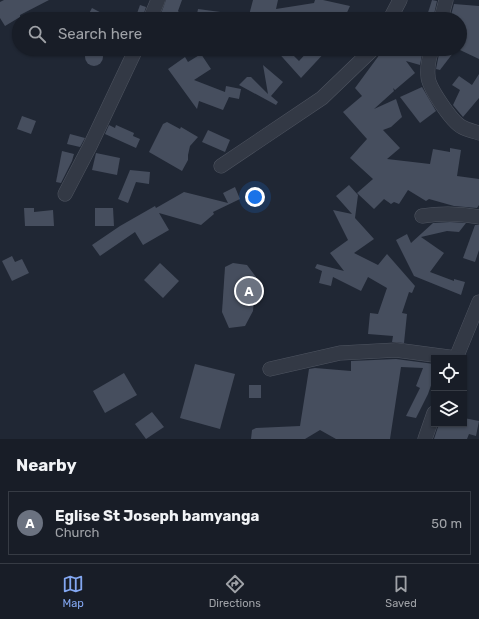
<!DOCTYPE html>
<html lang="en">
<head>
<meta charset="utf-8">
<style>
	:root { --surface:#181d27; --page:#252a33; --text:#f1f3f6; --muted:#9fa2a7; --line:#363b44; --accent:#83a7f1 }
	body { margin:0; font-family:Rubik,sans-serif; background:var(--page); color:var(--text) }
	.controls { position:absolute; right:12px; bottom:12px; display:grid; overflow:hidden; border-radius:0px; box-shadow:0 1px 3px #0004 }
	.controls button { width:36px; height:36px; display:grid; place-items:center; padding:0; border:0; border-bottom:1px solid var(--line); background:var(--surface); color:var(--text); font:20px sans-serif }
	.you { position:absolute; left:255px; top:197px; width:14px; height:14px; margin:-10px; border:3px solid #fff; border-radius:50%; background:#1a73e8; box-shadow:0 0 0 6px #1a73e833 }
	.badge { display:grid; place-items:center; width:26px; height:26px; border-radius:50%; background:var(--accent); color:#fff; font-size:13px; font-weight:700 }
	.pin { position:absolute; translate:-50% -50%; border:2px solid #fff; box-shadow:0 1px 4px #0006 }
	.list { margin:0; padding:0; list-style:none }
	h2 { display:flex; justify-content:space-between; align-items:center; height:52px; margin:0; padding:0 16px; font-size:17px }
	h2 small { font-size:13px; font-weight:400; color:var(--muted) }
	.list li { display:grid; grid-template-columns:26px 1fr auto; gap:12px; align-items:center; box-sizing:border-box; height:64px; margin:0 8px 8px; padding:0 8px; border:1px solid var(--line); border-radius:0px }
	.list b { display:block; font-size:15px; white-space:nowrap }
	.list p { margin:0; font-size:13px; white-space:nowrap; color:var(--muted) }
	.list em { font-size:13px; font-style:normal; color:var(--muted) }
	.icon { flex:none; width:22px; height:22px; fill:none; stroke:currentColor; stroke-width:2; stroke-linecap:round; stroke-linejoin:round }
	.map { position:relative; flex:none; width:479px; height:439px; overflow:hidden }
	.search { position:absolute; background:var(--surface); box-shadow:0 1px 3px #0004; left:12px; right:12px; top:12px; height:44px; display:flex; align-items:center; gap:10px; box-sizing:border-box; padding:0 14px; border-radius:22px; color:var(--muted); font-size:15px }
	.sheet { height:124px; background:var(--surface) }
	nav { display:flex; justify-content:space-around; align-items:center; box-sizing:border-box; height:56px; border-top:1px solid var(--line); background:var(--surface); font-size:11px; color:var(--muted) }
	nav a { display:grid; justify-items:center; gap:2px }
	nav .on { color:var(--accent) }
	.map>svg:first-child { display:block }
	.building { fill:#464e5e }
	.lines { fill:none; stroke-linecap:round; stroke-linejoin:round }
	.minor-casing { stroke:#4e5460; stroke-width:15 }
	.minor { stroke:#333945; stroke-width:14 }
</style>
</head>
<body>
<div class="map">
<svg width="479" height="439" viewBox="0 0 479 439">
	<rect width="100%" height="100%" fill="#202734"/>
	<g class="building">
		<polygon points="4,0 49,0 20,15 20,17 5,26 0,18 0,2"/>
		<polygon points="166,0 182,0 178,11 184,19 159,19"/>
		<polygon points="253,0 278,0 276,9 314,3 315,0 323,0 350,6 344,19 248,19"/>
		<polygon points="432,0 437,1 433,19 426,19"/>
		<polygon points="454,4 479,6 479,59 460,50 460,19 450,19"/>
		<polygon points="140,5 146,7 142,19 135,19"/>
		<polygon points="92,8 113,19 86,19"/>
		<polygon points="198,9 228,13 228,19 196,19"/>
		<circle cx="94" cy="57" r="9"/>
		<polygon points="275,49 287,49 299,61 310,49 328,49 301,78"/>
		<polygon points="381,49 423,49 420,65 406,61 415,73 395,90 393,88 394,91 374,109 396,99 402,117 391,127 383,130 400,148 387,159 430,164 433,149 450,152 450,148 461,150 457,176 479,179 479,205 477,208 454,206 429,199 426,201 408,190 399,204 394,202 391,204 384,199 374,209 357,193 373,179 350,158 367,139 343,112 362,96 355,88 380,54"/>
		<polygon points="440,49 453,53 440,70 436,69"/>
		<polygon points="201,54 211,69 194,80 225,92 226,86 241,89 239,99 229,97 223,110 199,101 197,109 168,69 185,57 188,62"/>
		<polygon points="263,65 283,82 271,96 278,102 276,105 239,85 247,77 251,77 268,94"/>
		<polygon points="479,74 479,98 463,117 453,105 460,90 452,85 459,76 472,85"/>
		<polygon points="422,87 436,111 420,123 400,97"/>
		<polygon points="22,116 36,121 31,134 17,129"/>
		<polygon points="167,122 180,129 181,127 198,137 190,146 188,155 188,160 182,171 149,152 163,124"/>
		<polygon points="109,125 115,128 116,125 134,133 133,136 140,139 136,148 105,134"/>
		<polygon points="208,130 230,140 225,152 202,142"/>
		<polygon points="70,134 85,138 80,147 67,144"/>
		<polygon points="62,151 74,154 72,161 61,183 56,182"/>
		<polygon points="96,153 120,158 117,175 92,170"/>
		<polygon points="130,170 150,172 149,184 136,182 128,203 118,199"/>
		<polygon points="349,185 358,195 355,218 374,239 354,253 378,265 387,254 415,286 412,293 409,292 402,313 407,314 404,343 392,342 393,336 368,334 370,313 378,314 387,288 368,277 361,291 333,277 331,286 319,283 322,271 315,268 317,264 344,271 330,253 348,240 333,210 352,214 336,196"/>
		<polygon points="235,187 240,199 213,212 214,214 201,225 159,213 169,230 143,245 135,232 100,256 92,245 120,226 155,206 156,208 184,192 228,203 223,193"/>
		<polygon points="24,208 34,208 34,212 53,210 54,226 25,226"/>
		<polygon points="95,208 113,208 114,226 95,226"/>
		<polygon points="450,222 466,223 459,232 447,231 421,237 444,253 430,272 454,281 454,279 465,282 461,295 414,276 396,240 407,234 411,243 433,223"/>
		<polygon points="475,225 479,225 479,250 475,262 463,258"/>
		<polygon points="12,256 15,262 22,259 29,273 12,281 2,261"/>
		<polygon points="160,263 179,281 163,298 144,280"/>
		<polygon points="233,263 247,265 256,277 253,311 245,326 229,328 222,312 225,267"/>
		<polygon points="396,359 434,364 434,377 428,394 416,418 406,416 420,388 416,386 423,368 401,367 390,439 336,439 320,430 305,439 251,439 252,430 256,428 300,426 309,369 315,368 351,371 351,361"/>
		<polygon points="195,364 235,374 220,429 180,418"/>
		<polygon points="124,373 137,395 105,413 93,391"/>
		<rect x="249" y="385" width="12" height="13"/>
		<polygon points="152,412 164,427 146,439 135,424"/>
		<polygon points="464,418 479,421 476,436 469,434 467,439 434,439 439,424 464,424"/>
	</g>
	<g class="lines">
		<g class="minor-casing">
			<g id="minor">
				<polyline points="150,19 158,0"/>
				<polyline points="390,19 400,0"/>
				<polyline points="441,19 446,0"/>
				<path d="M432,49C429,58 427,67 428,76C428,87 452,122 462,127C467,130 473,131 479,133"/>
				<polyline points="221,166 322,98 373,49"/>
				<polyline points="65,194 90,146 136,49"/>
				<path d="M422,216C441,213 459,213 479,217"/>
				<polyline points="456,358 479,302"/>
				<polyline points="270,369 340,353 396,350 456,358"/>
				<polyline points="425,439 434,413"/>
			</g>
		</g>
		<use href="#minor" class="minor"/>
	</g>
</svg>
<div class="controls">
<button><svg class="icon" aria-label="locate" viewBox="0 0 24 24"><circle cx="12" cy="12" r="6"/><path d="M12 2v4M12 18v4M2 12h4M18 12h4"/></svg></button>
<button><svg class="icon" aria-label="layers" viewBox="0 0 24 24"><path d="M12 4l9 5-9 5-9-5zM3 14l9 5 9-5"/></svg></button>
</div>
<div class="you"></div>
<div class="pin badge" style="left:249px;top:291px;background:#6b7280">A</div>
<div class="search"><svg class="icon" aria-label="search" viewBox="0 0 24 24"><circle cx="10" cy="10" r="6"/><path d="M15 15l6 6"/></svg>Search here</div>
</div>
<section class="sheet">
<h2>Nearby<small></small></h2>
<ul class="list">
<li><span class="badge" style="background:#6b7280">A</span><div><b>Eglise St Joseph bamyanga</b><p>Church</p></div><em>50 m</em></li>
</ul>
</section>
<nav>
<a class="on"><svg class="icon" aria-label="map" viewBox="0 0 24 24"><path d="M3 6l6-2 6 2 6-2v14l-6 2-6-2-6 2zM9 4v14M15 6v14"/></svg>Map</a>
<a><svg class="icon" aria-label="directions" viewBox="0 0 24 24"><path d="M12 3l9 9-9 9-9-9zM9 14v-3h6M13 9l2 2-2 2"/></svg>Directions</a>
<a><svg class="icon" aria-label="saved" viewBox="0 0 24 24"><path d="M7 4h10v16l-5-4-5 4z"/></svg>Saved</a>
</nav>
</body>
</html>
